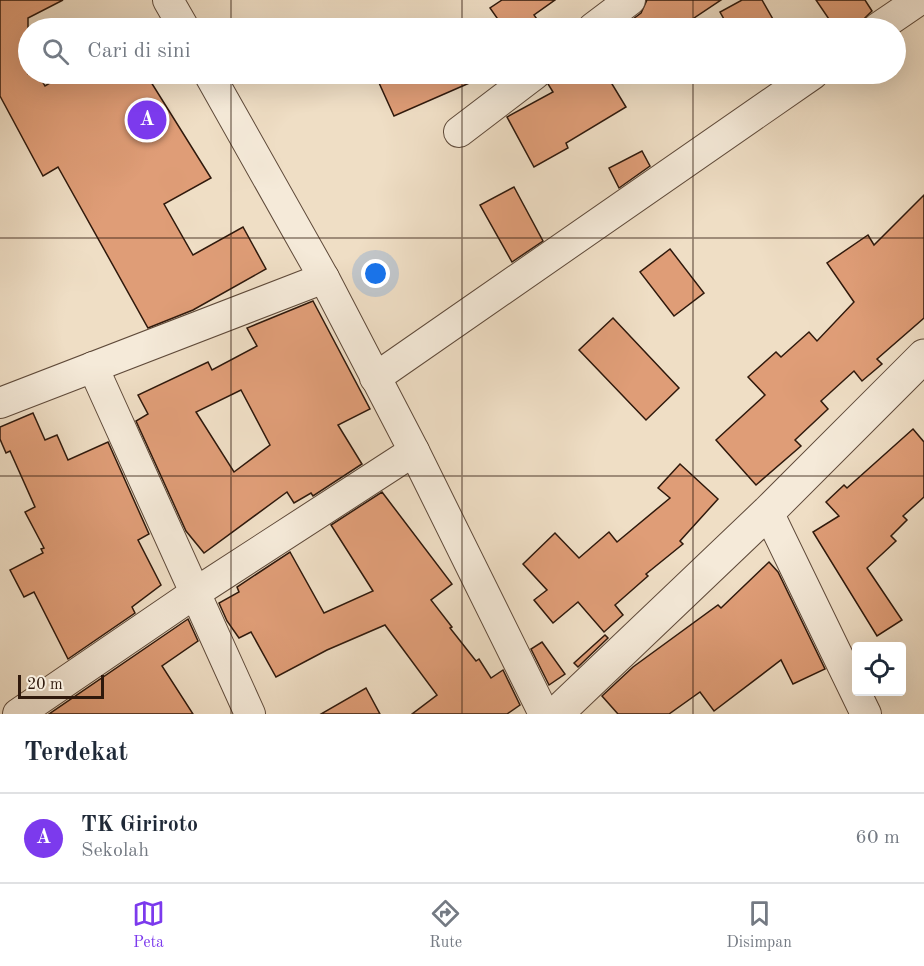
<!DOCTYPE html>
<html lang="id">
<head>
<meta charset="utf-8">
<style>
	:root { --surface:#fff; --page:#f2f2f3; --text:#1f2937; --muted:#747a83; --line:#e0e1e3; --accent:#7c3aed }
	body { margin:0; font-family:"Old Standard TT",serif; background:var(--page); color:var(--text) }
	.controls { position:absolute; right:18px; bottom:18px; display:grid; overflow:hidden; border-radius:6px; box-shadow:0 6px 24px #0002 }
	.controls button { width:54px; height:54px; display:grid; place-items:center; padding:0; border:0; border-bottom:2px solid var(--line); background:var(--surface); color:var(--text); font:30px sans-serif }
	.scale { position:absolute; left:18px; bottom:15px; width:86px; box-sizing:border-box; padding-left:6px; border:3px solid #2f190c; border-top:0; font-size:16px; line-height:21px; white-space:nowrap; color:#2f190c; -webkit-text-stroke:4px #f5ead9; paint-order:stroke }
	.you { position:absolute; left:376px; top:274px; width:21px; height:21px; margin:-15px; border:4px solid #fff; border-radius:50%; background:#1a73e8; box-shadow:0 0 0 9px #1a73e833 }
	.badge { display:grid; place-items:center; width:39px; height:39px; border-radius:50%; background:var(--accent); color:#fff; font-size:20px; font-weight:700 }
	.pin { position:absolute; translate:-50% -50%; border:3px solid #fff; box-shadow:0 2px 6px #0006 }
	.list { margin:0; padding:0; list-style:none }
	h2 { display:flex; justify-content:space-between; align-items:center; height:78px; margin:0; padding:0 24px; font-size:26px }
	h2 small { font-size:20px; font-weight:400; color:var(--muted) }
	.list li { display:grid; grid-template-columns:39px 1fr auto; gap:18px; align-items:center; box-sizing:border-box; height:90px; padding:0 24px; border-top:2px solid var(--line) }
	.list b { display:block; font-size:22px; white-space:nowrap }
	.list p { margin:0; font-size:20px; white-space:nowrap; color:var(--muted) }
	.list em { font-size:20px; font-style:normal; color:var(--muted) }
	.icon { flex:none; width:33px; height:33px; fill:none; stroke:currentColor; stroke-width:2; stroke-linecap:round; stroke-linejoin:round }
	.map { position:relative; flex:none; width:924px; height:714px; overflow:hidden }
	.search { position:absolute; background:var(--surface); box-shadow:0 6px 24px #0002; left:18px; right:18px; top:18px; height:66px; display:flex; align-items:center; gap:15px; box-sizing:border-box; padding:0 21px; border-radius:33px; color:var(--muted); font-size:22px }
	.sheet { height:168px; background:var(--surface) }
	nav { display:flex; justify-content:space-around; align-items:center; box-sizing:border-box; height:84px; border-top:2px solid var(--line); background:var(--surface); font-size:16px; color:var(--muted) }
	nav a { display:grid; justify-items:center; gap:3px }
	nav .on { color:var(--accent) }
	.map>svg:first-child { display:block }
	.building { fill:#df9d77; stroke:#2f190c; stroke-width:1.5; fill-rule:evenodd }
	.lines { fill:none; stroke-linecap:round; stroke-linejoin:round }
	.minor-casing { stroke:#5f4a3a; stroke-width:32 }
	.tertiary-casing { stroke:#5f4a3a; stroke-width:35 }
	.minor { stroke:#f5ead9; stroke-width:30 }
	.tertiary { stroke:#f5ead9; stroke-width:33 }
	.grid { fill:none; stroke:#2f190c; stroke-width:1.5; stroke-opacity:0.55 }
</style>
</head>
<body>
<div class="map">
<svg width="924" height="714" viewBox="0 0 924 714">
	<rect width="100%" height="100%" fill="#efdec5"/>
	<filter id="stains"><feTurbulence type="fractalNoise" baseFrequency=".00333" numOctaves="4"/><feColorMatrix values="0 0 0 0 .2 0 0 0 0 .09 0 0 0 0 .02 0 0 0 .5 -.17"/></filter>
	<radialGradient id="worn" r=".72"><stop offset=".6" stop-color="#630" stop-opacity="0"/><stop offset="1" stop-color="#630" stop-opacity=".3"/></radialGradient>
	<g class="building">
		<polygon points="0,0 63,0 28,18 28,74 38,74 45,86 65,74 146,74 211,178 164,204 193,255 243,227 266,269 193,310 148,328 58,167 43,176 0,96"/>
		<polygon points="502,0 555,0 534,15 543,28 504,28 490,8"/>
		<polygon points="647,0 721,0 679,28 621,28 641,13"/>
		<polygon points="742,0 762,0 778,28 729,28 720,12"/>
		<polygon points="816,0 865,0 872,11 863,20 861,28 835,28"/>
		<polygon points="375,74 490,74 394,116"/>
		<polygon points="552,74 606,74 626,107 566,143 568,148 534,167 507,117 553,92 548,84"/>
		<polygon points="642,151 650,166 619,188 609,168"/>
		<polygon points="514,187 543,241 512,262 480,205"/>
		<polygon points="924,195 924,318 877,359 882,364 862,381 854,371 821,401 828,409 795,440 801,446 756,485 716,440 765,395 748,377 776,352 781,357 809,332 817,341 854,302 827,263 868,235 874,245"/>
		<polygon points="670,249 704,293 674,316 640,272"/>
		<path d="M313,301L370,409L338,425L362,464L313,496L311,493L294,503L287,492L204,553L186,531L136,421L148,414L138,395L208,362L212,370L257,346L247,328ZM241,390L270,445L234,472L196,412Z"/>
		<polygon points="613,318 679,388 646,420 579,350"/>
		<polygon points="33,413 45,440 57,435 68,460 108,442 149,534 138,540 161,585 132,607 135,613 68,659 34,592 24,597 10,570 43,553 41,549 44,548 25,512 35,507 10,451 6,453 0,439 0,427"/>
		<polygon points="913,429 924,442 924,497 903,516 907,520 891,536 896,541 867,568 902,620 877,636 813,532 839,516 826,502 844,485 847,488"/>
		<polygon points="680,464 718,499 680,541 683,544 646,574 648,576 615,605 623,615 604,632 578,602 553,623 534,600 547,590 523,564 555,533 579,558 609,532 617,542 670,498 658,488"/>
		<polygon points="382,492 452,584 431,600 452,627 450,628 476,661 479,659 491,678 503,670 520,705 507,714 412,714 437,695 385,625 327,650 276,677 251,632 239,638 227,621 219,603 239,592 237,587 290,552 324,613 373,591 331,525"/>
		<polygon points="769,562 778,572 825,669 793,684 781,660 714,711 700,692 669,714 618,714 602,696 633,667 718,605 721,608"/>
		<polygon points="188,619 198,641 162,666 193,714 49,714"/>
		<polygon points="605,635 608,638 578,667 574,663"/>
		<polygon points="542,642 565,674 549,685 531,649"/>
		<polygon points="366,688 380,714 321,714"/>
	</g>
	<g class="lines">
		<g class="minor-casing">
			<g id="minor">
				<polyline points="168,0 184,28"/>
				<polyline points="593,28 630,0"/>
				<polyline points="878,28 919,0"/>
				<polyline points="209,74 324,278 414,451 544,714"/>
				<polyline points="459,132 535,74"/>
				<polyline points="93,367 250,714"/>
				<polyline points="375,378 813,74"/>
				<polyline points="0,403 324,278"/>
				<polyline points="768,512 866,714"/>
				<polyline points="18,714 195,593 414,451"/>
			</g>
		</g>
		<g class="tertiary-casing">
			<polyline id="tertiary" points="556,714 768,512 924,356"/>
		</g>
		<use href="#minor" class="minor"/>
		<use href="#tertiary" class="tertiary"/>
	</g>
	<path class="grid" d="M231,0V28M462,0V28M693,0V28M231,74V714M462,74V714M693,74V714M0,238H924M0,476H924"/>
	<rect width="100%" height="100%" filter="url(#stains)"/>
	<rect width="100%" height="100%" fill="url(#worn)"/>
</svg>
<div class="controls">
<button><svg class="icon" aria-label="locate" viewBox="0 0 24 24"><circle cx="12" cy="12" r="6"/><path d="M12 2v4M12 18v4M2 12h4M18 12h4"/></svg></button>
</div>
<div class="scale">20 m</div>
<div class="you"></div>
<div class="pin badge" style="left:147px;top:120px">A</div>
<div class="search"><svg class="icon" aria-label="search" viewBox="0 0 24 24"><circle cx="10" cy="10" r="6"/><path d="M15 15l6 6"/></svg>Cari di sini</div>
</div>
<section class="sheet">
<h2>Terdekat<small></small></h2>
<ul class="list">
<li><span class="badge">A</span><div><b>TK Giriroto</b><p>Sekolah</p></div><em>60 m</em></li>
</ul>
</section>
<nav>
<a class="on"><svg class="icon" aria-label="map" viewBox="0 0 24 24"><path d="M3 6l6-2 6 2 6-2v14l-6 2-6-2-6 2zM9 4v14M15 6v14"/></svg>Peta</a>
<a><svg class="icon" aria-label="directions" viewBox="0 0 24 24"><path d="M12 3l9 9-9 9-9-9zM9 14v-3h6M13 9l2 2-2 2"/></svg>Rute</a>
<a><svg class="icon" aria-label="saved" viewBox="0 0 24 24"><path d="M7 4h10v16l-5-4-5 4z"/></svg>Disimpan</a>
</nav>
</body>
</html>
